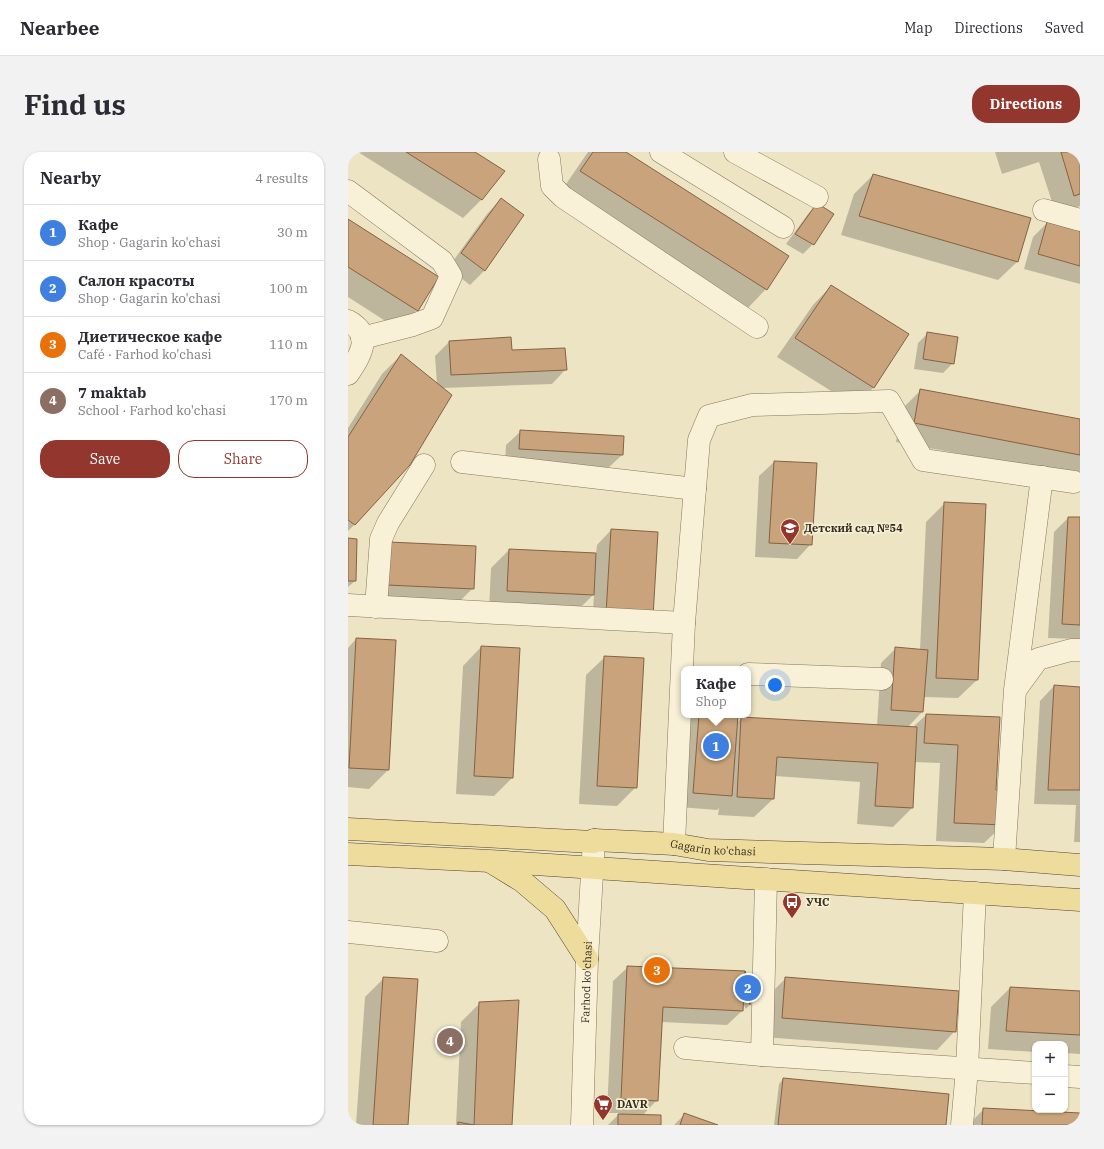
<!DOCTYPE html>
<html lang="en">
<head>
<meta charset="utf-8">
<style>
	:root { --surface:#fff; --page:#f2f2f3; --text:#2b2b33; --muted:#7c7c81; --line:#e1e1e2; --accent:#93362d }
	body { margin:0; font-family:"IBM Plex Serif",serif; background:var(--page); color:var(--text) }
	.controls { position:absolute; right:12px; bottom:12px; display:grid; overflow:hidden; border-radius:8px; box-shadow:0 1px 3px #0004 }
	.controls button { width:36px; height:36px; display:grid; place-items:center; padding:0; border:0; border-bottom:1px solid var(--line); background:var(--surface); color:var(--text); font:20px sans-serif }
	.you { position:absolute; left:427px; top:533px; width:14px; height:14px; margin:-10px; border:3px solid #fff; border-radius:50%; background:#1a73e8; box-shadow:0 0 0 6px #1a73e833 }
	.badge { display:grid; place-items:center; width:26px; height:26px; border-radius:50%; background:var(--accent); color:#fff; font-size:13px; font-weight:700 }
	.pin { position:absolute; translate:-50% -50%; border:2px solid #fff; box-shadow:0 1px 4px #0006 }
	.popup { position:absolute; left:333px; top:514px; width:70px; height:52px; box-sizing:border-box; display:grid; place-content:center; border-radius:8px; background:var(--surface); filter:drop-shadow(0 1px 3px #0005); font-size:13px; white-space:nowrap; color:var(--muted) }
	.popup b { font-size:15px; color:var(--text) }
	.popup::after { content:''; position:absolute; left:50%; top:100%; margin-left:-8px; border:8px solid transparent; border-top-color:var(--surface) }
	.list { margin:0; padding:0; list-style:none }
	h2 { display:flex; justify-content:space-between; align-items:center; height:52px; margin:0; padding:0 16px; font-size:17px }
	h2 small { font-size:13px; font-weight:400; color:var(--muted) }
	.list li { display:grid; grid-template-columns:26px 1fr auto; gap:12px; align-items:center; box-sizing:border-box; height:56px; padding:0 16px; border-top:1px solid var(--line) }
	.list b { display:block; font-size:15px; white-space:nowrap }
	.list p { margin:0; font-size:13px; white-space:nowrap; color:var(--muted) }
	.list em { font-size:13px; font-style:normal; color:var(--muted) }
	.actions { display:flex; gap:8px; padding:12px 16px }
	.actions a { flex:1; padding:9px 0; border:1px solid var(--accent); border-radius:16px; text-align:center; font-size:14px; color:var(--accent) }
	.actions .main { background:var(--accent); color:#fff }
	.map { position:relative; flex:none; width:732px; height:973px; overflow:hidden; border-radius:16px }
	header { display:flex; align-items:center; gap:24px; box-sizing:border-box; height:56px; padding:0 20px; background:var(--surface); border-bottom:1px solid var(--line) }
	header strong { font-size:19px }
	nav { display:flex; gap:22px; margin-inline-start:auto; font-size:14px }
	.intro { display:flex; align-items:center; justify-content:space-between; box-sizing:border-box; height:96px; padding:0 24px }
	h1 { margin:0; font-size:28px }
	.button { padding:10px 18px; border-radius:16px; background:var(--accent); color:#fff; font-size:14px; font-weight:700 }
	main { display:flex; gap:24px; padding:0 24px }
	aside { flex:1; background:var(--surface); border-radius:16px; box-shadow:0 1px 3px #0004 }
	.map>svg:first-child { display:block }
	.shadow { fill:#0003 }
	.building { fill:#c9a37b; stroke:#856242 }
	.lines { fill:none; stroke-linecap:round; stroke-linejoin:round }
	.minor-casing { stroke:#87765b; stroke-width:23 }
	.major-casing { stroke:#54442f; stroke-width:23 }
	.minor { stroke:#f8f1d7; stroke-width:22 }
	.major { stroke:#eedc9d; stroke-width:22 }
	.labels { text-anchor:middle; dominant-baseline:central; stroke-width:3.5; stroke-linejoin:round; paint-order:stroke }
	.poi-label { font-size:11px; font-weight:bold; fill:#372d1f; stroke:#f4eed3; text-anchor:start }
	.street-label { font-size:11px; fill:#372d1f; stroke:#f4eed3 }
</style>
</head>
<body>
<header>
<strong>Nearbee</strong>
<nav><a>Map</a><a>Directions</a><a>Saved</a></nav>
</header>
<div class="intro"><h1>Find us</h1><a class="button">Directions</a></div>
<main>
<aside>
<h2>Nearby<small>4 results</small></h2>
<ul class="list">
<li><span class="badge" style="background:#3f7fe0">1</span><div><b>Кафе</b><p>Shop · Gagarin ko'chasi</p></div><em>30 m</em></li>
<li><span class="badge" style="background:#3f7fe0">2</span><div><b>Салон красоты</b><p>Shop · Gagarin ko'chasi</p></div><em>100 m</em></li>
<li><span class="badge" style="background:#e8710a">3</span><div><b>Диетическое кафе</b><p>Café · Farhod ko'chasi</p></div><em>110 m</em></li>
<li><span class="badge" style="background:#8d6e63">4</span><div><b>7 maktab</b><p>School · Farhod ko'chasi</p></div><em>170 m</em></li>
</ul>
<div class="actions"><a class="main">Save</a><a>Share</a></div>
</aside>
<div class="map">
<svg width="732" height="973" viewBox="0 0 732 973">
	<rect width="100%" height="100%" fill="#ede4c4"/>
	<g class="shadow">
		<polygon points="10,0 125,0 134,47 115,66"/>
		<polygon points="240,0 276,0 418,137 400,156 214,38"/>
		<polygon points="647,0 732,0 732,54 708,62 691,10 654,22"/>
		<polygon points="525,23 669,110 650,128 493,83 506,42"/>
		<polygon points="153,47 137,118 122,133 100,116 139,62"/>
		<polygon points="469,52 465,92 455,102 438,92 460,62"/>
		<polygon points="0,68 69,158 50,177 0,145"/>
		<polygon points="699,71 732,80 732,132 676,117 685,85"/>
		<polygon points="483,134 525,236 507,254 429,205 465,153"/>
		<polygon points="580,181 605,211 595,221 566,217 570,191"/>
		<polygon points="101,190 163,199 218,217 204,232 95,236 7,372 0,379 0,276 34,222 53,203 89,232 87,204"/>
		<polygon points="573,238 732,268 732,324 548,290 554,257"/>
		<polygon points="173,279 275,285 274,303 259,317 157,312 158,293"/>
		<polygon points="426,310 468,312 463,392 449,407 407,405 411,324"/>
		<polygon points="597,351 629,528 610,546 576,545 574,560 559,576 564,576 578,563 651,566 647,639 655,673 636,691 588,689 592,611 566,610 564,656 545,675 509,672 512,630 427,624 425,647 406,665 370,663 371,656 369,658 331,655 338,563 389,563 389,571 394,566 529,574 533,511 548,496 572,498 578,370"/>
		<polygon points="720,366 732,366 732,487 700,486 706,380"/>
		<polygon points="263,378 304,464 244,476 246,442 227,461 141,458 143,416 161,398 248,402 249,393"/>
		<polygon points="0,387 7,429 0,435"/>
		<polygon points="23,410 125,436 106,455 21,451"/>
		<polygon points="8,487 40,618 21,637 0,635 0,496"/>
		<polygon points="133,495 164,626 146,644 108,642 115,514"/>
		<polygon points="257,505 288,635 269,654 231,652 238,523"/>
		<polygon points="706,534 732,536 732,690 726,690 728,653 686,652 692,549"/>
		<polygon points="280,815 402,834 401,853 398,857 394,850 394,859 379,873 313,870 309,948 294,964 312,973 260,973 272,961 259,961 265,829"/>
		<polygon points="36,826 59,973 8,973 17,845"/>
		<polygon points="438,826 607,879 589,898 415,885 419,845"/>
		<polygon points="662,836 732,840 732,902 717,901 717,892 687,892 687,900 640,897 643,855"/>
		<polygon points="132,851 163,973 108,973 113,870"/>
		<polygon points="435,927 597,973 426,973 431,932"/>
		<polygon points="636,957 732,962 732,973 620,973"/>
		<polygon points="337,962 367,973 326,973"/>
	</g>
	<g class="building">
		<polygon points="58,0 127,0 157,19 134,48"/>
		<polygon points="245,0 278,0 441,104 419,138 232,19"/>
		<polygon points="713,0 732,0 732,42 726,44"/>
		<polygon points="525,22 683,66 670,110 511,64"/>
		<polygon points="153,46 176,63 137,119 113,101"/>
		<polygon points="469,51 486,62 466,93 447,82"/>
		<polygon points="0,67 91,125 70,159 0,115"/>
		<polygon points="699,70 732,79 732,114 690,102"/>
		<polygon points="483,133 561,182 526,236 447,186"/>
		<polygon points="579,180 610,185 606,212 575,207"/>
		<polygon points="163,185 164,198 217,196 219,218 103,223 101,189"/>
		<polygon points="53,202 104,243 62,313 7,373 0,368 0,285"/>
		<polygon points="572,237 732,267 732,303 566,271"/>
		<polygon points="172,278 276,284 275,303 171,297"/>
		<polygon points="426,309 469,311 464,393 421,391"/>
		<polygon points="596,350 638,352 630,528 588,526"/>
		<polygon points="720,365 732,365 732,473 714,472"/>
		<polygon points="263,377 310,380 305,465 258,462"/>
		<polygon points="0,386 9,387 8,429 0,429"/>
		<polygon points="41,390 128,394 126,437 39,433"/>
		<polygon points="161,397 248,401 246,443 159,439"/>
		<polygon points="8,486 48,488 41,618 1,616"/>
		<polygon points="133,494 172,496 165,626 126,624"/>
		<polygon points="547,495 580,498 575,560 543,558"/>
		<polygon points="256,504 296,506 289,636 249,634"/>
		<polygon points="706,533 732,535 732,638 700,638"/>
		<polygon points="578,562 652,565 648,638 657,639 656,673 606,671 610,593 576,591"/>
		<polygon points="351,563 390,563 384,644 345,641"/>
		<polygon points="393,565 569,575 565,656 527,654 530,611 429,605 426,647 389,645"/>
		<polygon points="279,814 397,819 395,859 315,855 310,949 273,947"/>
		<polygon points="397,819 403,834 402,853 396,839"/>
		<polygon points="35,825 70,827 60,973 25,973"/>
		<polygon points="437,825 611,839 608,880 434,866"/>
		<polygon points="662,835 732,839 732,883 658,879"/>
		<polygon points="171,848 164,973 110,973 110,970 126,973 131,850"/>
		<polygon points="435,926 601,942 598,973 430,973"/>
		<polygon points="635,956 732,961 732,973 634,973"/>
		<polygon points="336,961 370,973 332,973"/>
		<polygon points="270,962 313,963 313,973 270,973"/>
	</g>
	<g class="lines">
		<g class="minor-casing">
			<g id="minor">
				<polyline points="313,0 435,75"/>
				<polyline points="387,0 469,45"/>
				<polyline points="201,7 204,34 215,45 409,175"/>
				<polyline points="0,39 94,109 103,124 84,166 65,173 14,186"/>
				<polyline points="696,58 732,68"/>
				<path d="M0,169C26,183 12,204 0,222"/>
				<polyline points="114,310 347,337"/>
				<polyline points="0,453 336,471"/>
				<polyline points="28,455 33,387 40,371 76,313"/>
				<polyline points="400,522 534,527"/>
				<polyline points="668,537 690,507 723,498 732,498"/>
				<polyline points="326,692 336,471 348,324 351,288 361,264 404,253 541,249 575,308 726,330"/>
				<polyline points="656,707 667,538 694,325"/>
				<polyline points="418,727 414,903 687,921"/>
				<polyline points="0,780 89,789"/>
				<polyline points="337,896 414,903"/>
				<polyline points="717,924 732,925"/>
				<path id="s1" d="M234,973L239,807L246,688"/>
				<polyline points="614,973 619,917 627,741"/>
			</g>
		</g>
		<g class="major-casing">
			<g id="major">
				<path id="s2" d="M0,677L245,690L246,688L326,692L360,698L656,707L732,713"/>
				<polyline points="0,702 142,709 732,748"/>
				<polyline points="143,710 174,729 207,757 239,807"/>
			</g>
		</g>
		<use href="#minor" class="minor"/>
		<use href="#major" class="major"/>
	</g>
	<defs>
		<g id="school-pin" transform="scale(1)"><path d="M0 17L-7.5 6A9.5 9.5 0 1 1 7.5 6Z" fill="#93362d" stroke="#f4eed3"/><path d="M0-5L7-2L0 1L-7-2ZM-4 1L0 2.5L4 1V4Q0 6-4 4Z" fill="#fff"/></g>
		<g id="bus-pin" transform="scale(1)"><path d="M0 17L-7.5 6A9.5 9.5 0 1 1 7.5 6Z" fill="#93362d" stroke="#f4eed3"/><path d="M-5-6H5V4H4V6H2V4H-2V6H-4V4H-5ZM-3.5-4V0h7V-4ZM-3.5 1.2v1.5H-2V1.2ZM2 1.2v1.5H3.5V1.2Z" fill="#fff"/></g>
		<g id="supermarket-pin" transform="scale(1)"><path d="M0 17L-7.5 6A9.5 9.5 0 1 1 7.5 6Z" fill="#93362d" stroke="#f4eed3"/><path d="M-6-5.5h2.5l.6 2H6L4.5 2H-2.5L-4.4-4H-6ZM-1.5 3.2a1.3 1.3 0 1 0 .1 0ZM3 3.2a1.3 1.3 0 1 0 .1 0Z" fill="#fff"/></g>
	</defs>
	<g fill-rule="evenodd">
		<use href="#school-pin" x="442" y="376"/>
		<use href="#bus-pin" x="444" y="750"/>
		<use href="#supermarket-pin" x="255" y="952"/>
	</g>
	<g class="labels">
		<g class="poi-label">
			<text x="456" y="376">Детский сад №54</text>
			<text x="458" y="750">УЧС</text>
			<text x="269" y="952">DAVR</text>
		</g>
		<g class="street-label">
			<text stroke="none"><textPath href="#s2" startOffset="367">Gagarin ko'chasi</textPath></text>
			<text stroke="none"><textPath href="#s1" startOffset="143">Farhod ko'chasi</textPath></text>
		</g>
	</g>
</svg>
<div class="controls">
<button>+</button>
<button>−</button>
</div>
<div class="you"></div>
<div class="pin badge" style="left:368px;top:594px;background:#3f7fe0">1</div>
<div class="popup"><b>Кафе</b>Shop</div>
<div class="pin badge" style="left:400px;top:836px;background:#3f7fe0">2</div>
<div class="pin badge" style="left:309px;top:818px;background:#e8710a">3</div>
<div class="pin badge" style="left:102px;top:889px;background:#8d6e63">4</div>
</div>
</main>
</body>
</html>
